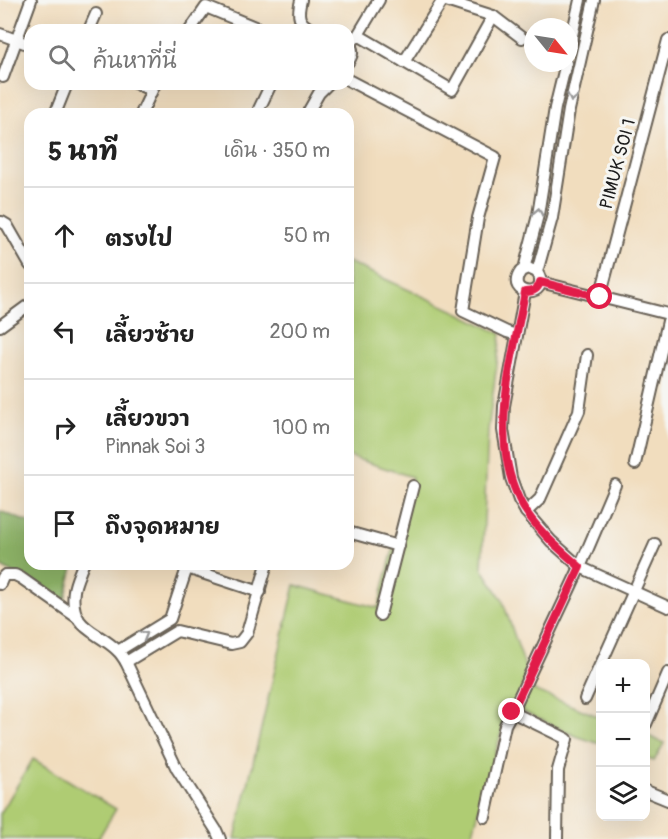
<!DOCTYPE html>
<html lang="th">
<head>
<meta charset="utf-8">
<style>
	:root { --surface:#fff; --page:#f2f2f2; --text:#222; --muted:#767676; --line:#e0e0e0 }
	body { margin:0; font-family:Pangolin,"Playpen Sans Thai",sans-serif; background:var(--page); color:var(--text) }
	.controls { position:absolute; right:18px; bottom:18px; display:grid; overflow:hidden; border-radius:12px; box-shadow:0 6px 24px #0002 }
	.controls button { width:54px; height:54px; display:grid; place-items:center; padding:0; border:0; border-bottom:2px solid var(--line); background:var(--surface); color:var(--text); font:30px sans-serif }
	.compass { position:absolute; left:524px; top:18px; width:54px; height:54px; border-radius:50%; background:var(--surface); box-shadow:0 6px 24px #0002; rotate:120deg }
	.stop { position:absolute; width:18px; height:18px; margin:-14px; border:4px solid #e11d48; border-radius:50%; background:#fff }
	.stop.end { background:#e11d48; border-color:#fff; box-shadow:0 2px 6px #0008 }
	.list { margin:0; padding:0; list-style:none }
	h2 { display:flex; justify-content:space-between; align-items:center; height:78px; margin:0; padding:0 24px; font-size:26px }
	h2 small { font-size:20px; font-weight:400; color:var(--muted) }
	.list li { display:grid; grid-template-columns:39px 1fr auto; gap:18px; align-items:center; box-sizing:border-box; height:96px; padding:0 24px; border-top:2px solid var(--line) }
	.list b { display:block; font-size:22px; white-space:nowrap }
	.list p { margin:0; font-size:20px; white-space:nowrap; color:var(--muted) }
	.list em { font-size:20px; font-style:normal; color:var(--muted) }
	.icon { flex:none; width:33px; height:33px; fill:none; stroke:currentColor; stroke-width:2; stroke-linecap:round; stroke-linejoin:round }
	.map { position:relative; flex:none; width:668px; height:839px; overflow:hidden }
	.search { position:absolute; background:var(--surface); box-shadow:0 6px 24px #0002; left:24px; top:24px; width:330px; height:66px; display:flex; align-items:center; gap:15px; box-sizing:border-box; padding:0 21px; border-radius:18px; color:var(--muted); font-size:22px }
	.panel { position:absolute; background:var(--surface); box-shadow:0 6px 24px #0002; left:24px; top:108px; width:330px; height:462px; border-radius:18px }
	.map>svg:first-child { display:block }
	.green { fill:#afcc73; stroke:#667448; stroke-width:1.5 }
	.forest { fill:#8bb065; stroke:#546640; stroke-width:1.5 }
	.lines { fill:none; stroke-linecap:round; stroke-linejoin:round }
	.minor-casing { stroke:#676055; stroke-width:14 }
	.minor { stroke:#fff; stroke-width:10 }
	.oneway { stroke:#999 }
	.route { stroke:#e11d48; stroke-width:8 }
	.labels { text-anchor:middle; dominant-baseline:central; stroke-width:6; stroke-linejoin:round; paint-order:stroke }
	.street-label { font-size:18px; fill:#1c1c1c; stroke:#f6f6f2 }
</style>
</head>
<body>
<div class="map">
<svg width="668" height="839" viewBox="0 0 668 839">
	<rect width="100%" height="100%" fill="#f6f6f2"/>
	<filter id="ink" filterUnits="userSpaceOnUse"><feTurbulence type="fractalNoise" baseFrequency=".0167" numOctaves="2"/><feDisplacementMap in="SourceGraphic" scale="12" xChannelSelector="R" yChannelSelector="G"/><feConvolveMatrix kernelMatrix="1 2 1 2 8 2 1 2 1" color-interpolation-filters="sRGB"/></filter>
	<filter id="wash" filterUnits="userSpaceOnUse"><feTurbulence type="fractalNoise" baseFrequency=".008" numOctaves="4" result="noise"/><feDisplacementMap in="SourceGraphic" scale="24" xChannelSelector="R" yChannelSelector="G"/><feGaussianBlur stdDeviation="1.35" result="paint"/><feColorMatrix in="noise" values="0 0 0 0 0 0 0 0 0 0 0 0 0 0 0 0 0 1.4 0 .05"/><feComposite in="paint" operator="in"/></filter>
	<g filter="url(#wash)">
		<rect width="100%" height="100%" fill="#f1ddbe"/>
		<g class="green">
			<polygon points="348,262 457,312 501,334 488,430 482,568 502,599 533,690 600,717 600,744 576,736 509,705 471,839 235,839 295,585 378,608 412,477 348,456"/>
			<polygon points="646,735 664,743 654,761 646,758"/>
			<polygon points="33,759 116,809 98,839 0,839 0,814"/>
		</g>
		<polygon class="forest" points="0,511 30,523 30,564 74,564 64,603 0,566"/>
	</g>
	<g filter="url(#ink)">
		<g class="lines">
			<g class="minor-casing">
				<g id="minor">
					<path d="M301,0C297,16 298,23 313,30"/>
					<polyline points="89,30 96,14"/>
					<polyline points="190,30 206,7 262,30"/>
					<polyline points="0,34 30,45"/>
					<polyline points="358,35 452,90 493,16"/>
					<path d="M348,43C354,49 353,55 348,62"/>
					<polyline points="350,44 358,35 379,0"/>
					<polyline points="569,49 580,0"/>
					<polyline points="404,62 443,0 493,16 522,38"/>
					<polyline points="3,77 31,0"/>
					<polyline points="348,80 495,157 478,218 463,311 507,332 517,335"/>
					<polyline points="137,84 151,90"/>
					<polyline points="259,109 271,84"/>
					<polyline points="55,114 67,84"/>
					<polyline points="141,114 155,84"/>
					<polyline points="307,114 319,93 328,84"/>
					<polyline points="0,222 2,222 7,225 30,265"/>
					<polyline points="524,269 538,215 555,108 566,63"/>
					<path d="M537,272L528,268L521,271C502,297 554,299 537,272L552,218L569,110L594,0"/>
					<polyline points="540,282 668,314"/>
					<polyline points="525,292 504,406 503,430 511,478 519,500 526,512 551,541 580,567 668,607"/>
					<polyline points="600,297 668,40"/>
					<polyline points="0,326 30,304"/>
					<polyline points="635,464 668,321"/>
					<polyline points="526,512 540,499 579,411 587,355"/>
					<polyline points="348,532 398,546"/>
					<path d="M83,564C80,573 75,582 74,591C69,630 97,630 118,651C121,654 124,659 126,662L177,769L216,830L220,839"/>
					<polyline points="0,584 3,577 5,575 15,575 21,578 78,618"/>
					<polyline points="380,615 413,486"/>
					<polyline points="118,651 170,619 187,568 260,592"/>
					<polyline points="126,662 177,631 231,644 240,642 247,633 267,564"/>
					<polyline points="601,664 655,544"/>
					<polyline points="585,699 600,665"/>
					<polyline points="512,712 567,739 558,770 557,839"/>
					<polyline points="646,724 668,673"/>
					<polyline points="646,791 668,800"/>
					<polyline points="485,817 505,725 512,712 580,567 615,485"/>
				</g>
			</g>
			<use href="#minor" class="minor"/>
		</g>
		<defs><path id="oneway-chevron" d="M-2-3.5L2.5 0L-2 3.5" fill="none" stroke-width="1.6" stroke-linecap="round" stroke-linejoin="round" transform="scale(1.5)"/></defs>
		<g class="oneway">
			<use href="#oneway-chevron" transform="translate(572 98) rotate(103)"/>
			<use href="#oneway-chevron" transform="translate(538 212) rotate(-79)"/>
			<use href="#oneway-chevron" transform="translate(144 635) rotate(-31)"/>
		</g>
	</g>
	<g class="lines" filter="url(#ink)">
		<path class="route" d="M512,712L580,567C559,549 531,525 519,499C488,434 513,359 525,292C533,292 538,290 540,282L600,297"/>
	</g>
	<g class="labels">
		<g class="street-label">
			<text transform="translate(618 164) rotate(-75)">PIMUK SOI 1</text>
		</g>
	</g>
</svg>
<div class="controls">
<button>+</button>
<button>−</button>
<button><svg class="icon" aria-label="layers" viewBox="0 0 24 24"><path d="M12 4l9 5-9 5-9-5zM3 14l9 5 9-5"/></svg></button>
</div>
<svg class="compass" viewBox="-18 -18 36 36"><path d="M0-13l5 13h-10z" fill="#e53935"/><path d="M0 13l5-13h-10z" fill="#767676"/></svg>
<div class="stop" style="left:600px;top:297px"></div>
<div class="stop end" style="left:512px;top:712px"></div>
<div class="search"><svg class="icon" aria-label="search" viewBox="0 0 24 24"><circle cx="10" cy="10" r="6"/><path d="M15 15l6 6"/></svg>ค้นหาที่นี่</div>
<section class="panel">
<h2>5 นาที<small>เดิน · 350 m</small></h2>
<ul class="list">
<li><svg class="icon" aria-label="ahead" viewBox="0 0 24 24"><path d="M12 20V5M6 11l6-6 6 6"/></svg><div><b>ตรงไป</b></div><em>50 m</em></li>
<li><svg class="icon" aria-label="left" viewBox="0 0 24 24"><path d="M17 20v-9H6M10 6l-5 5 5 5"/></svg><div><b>เลี้ยวซ้าย</b></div><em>200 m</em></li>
<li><svg class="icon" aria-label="right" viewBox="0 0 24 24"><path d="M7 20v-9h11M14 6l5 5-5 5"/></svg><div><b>เลี้ยวขวา</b><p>Pinnak Soi 3</p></div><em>100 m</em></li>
<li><svg class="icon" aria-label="arrive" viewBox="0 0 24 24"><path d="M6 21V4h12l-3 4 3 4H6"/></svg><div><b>ถึงจุดหมาย</b></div></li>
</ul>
</section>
</div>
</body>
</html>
